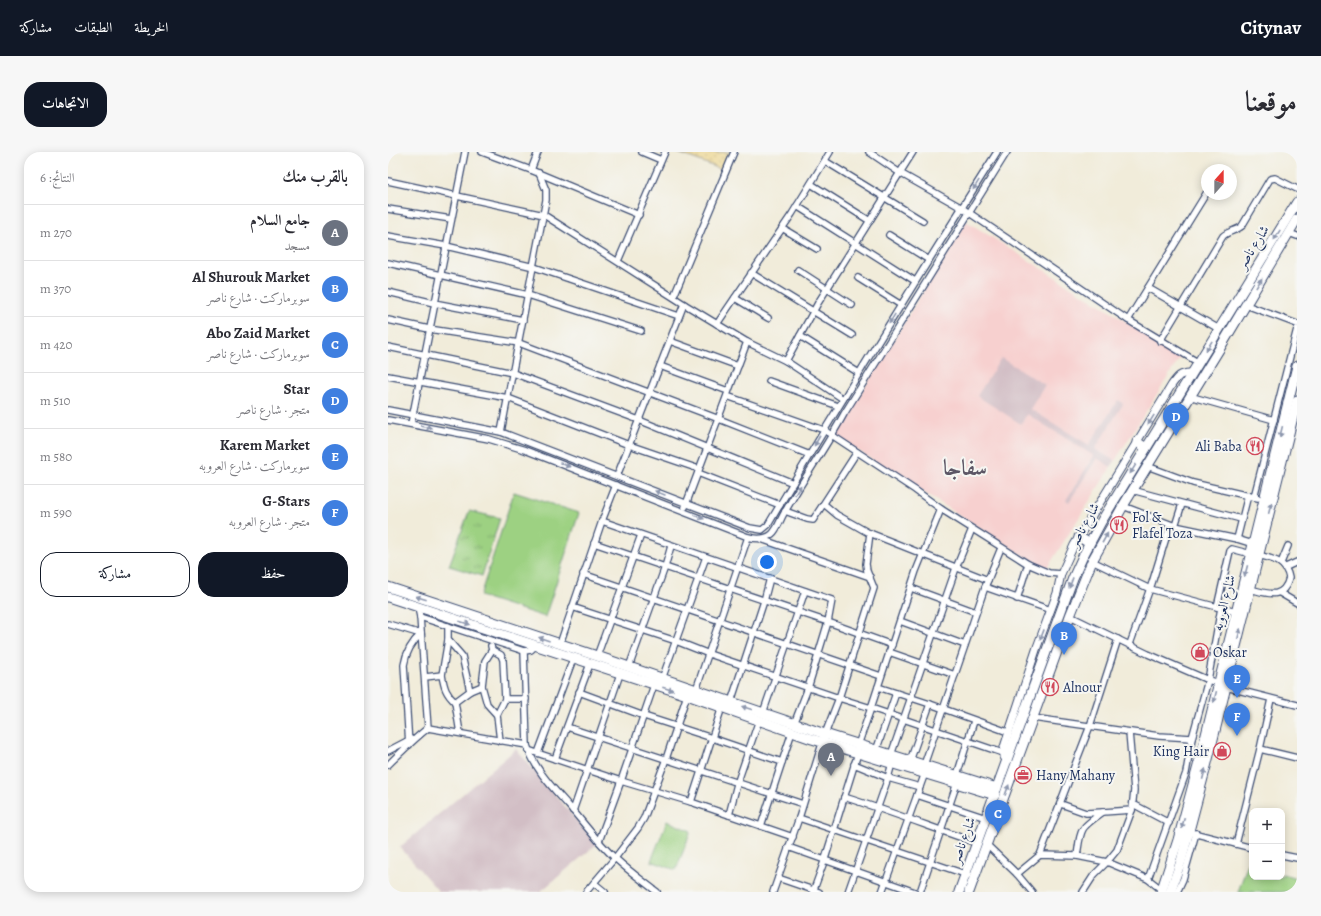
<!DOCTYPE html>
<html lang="ar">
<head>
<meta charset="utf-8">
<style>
	:root { --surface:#fff; --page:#f7f7f7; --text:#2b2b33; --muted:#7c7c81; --line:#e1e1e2; --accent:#111827 }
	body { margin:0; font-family:Alegreya,Amiri,serif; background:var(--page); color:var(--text); direction:rtl }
	.controls { position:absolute; right:12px; bottom:12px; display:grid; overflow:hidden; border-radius:8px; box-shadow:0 2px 10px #0003 }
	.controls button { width:36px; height:36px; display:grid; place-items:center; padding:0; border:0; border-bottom:1px solid var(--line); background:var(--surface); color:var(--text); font:20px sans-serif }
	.compass { position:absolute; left:813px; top:12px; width:36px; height:36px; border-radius:50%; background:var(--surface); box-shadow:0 2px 10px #0003; rotate:21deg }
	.you { position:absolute; left:379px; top:410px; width:14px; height:14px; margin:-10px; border:3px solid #fff; border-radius:50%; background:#1a73e8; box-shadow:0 0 0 6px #1a73e833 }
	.badge { display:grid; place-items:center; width:26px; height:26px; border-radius:50%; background:var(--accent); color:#fff; font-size:13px; font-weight:700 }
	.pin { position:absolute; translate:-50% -33px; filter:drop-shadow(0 1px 2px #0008) }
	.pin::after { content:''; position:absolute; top:21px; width:14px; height:12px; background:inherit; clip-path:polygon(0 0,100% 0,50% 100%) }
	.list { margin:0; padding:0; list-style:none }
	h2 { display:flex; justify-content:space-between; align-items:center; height:52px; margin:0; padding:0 16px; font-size:17px }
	h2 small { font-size:13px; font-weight:400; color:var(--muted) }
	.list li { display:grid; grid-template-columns:26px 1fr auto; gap:12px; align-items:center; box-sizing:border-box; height:56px; padding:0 16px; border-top:1px solid var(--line) }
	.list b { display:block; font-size:15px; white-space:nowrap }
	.list p { margin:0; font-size:13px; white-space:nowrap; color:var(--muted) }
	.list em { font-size:13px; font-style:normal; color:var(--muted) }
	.actions { display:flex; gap:8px; padding:12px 16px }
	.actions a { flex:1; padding:9px 0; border:1px solid var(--accent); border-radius:16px; text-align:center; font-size:14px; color:var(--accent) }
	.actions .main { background:var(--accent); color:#fff }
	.map { position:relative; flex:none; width:909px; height:740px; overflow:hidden; direction:ltr; border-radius:16px }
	header { display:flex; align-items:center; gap:24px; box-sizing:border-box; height:56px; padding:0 20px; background:var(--accent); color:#fff }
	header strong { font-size:19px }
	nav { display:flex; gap:22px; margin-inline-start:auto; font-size:14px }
	.intro { display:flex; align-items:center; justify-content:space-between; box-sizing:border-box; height:96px; padding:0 24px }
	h1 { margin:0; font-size:28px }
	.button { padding:10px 18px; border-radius:16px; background:var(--accent); color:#fff; font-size:14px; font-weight:700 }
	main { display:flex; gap:24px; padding:0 24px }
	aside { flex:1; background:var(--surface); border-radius:16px; box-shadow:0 2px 10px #0003 }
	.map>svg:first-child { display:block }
	.built { fill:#f7d0cf }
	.industrial { fill:#d2bec5 }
	.sand { fill:url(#sand-dots); stroke:#84847e }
	.park { fill:url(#park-tufts); stroke:#5c8070 }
	.pitch { fill:#9dd182; stroke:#5c8070 }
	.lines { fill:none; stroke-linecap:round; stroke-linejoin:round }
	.minor-casing { stroke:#3b4b71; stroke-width:8 }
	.tertiary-casing { stroke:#3b4b71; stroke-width:9 }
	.primary-casing { stroke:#3b4b71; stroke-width:11 }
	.minor { stroke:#fff; stroke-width:5.5 }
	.tertiary { stroke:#fff; stroke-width:7 }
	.primary { stroke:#fff; stroke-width:9 }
	.oneway { fill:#8d97ae }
	.labels { text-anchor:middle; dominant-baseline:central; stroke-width:4; stroke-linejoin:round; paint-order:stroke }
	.street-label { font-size:14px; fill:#1b2f5e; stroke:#f6f6f2 }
	.poi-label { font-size:14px; fill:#1b2f5e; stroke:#f6f6f2; text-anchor:start }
	.town-label { font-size:22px; font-weight:bold; fill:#5c5665; stroke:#f6f6f2 }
</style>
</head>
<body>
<header>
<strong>Citynav</strong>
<nav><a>الخريطة</a><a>الطبقات</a><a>مشاركة</a></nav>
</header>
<div class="intro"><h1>موقعنا</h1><a class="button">الاتجاهات</a></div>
<main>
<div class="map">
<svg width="909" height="740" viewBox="0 0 909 740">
	<defs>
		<pattern id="sand-dots" width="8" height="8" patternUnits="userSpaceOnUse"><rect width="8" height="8" fill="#eeda9e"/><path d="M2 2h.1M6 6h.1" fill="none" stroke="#ccbb8a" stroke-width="1.8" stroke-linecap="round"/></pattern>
		<pattern id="park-tufts" width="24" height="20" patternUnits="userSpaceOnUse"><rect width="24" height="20" fill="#9dd182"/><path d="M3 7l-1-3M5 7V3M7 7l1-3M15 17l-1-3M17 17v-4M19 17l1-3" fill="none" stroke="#7faa6e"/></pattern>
	</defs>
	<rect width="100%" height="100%" fill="#f6f6f2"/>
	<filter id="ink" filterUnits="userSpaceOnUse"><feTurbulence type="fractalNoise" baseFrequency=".025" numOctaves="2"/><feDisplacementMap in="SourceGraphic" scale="8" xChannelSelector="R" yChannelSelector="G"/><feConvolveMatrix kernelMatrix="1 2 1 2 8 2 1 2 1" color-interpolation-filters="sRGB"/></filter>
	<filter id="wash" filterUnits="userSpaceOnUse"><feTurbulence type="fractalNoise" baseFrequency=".012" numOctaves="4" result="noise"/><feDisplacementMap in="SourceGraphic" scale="16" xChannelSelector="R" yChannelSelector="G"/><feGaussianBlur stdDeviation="0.9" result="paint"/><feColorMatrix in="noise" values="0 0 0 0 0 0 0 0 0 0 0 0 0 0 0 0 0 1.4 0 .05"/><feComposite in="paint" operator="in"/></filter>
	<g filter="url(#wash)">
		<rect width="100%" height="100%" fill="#f1ecda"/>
		<polygon class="built" points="578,69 793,204 658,418 447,284"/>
		<g class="industrial">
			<polygon points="613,206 657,233 642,257 701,293 730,248 735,252 707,297 727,309 723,315 709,306 681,350 678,348 706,304 639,262 633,272 589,244"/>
			<polygon points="128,597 209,692 152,740 51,740 12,695"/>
		</g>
		<polygon class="sand" points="288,0 346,0 338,19"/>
		<polygon class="park" points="81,359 112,366 94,424 61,414"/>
		<g class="pitch">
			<polygon points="126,340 191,361 157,465 92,444"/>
			<polygon points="279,669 303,679 288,718 263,709"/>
			<polygon points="860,711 864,712 864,725 894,725 894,722 909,726 909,740 850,740"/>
		</g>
	</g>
	<g filter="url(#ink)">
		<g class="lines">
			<g class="minor-casing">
				<g id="minor">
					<polyline points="94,0 143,18 251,63"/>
					<polyline points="254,0 273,8"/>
					<polyline points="481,0 512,21 574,56 740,168 811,211"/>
					<polyline points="437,9 535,69"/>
					<polyline points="143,18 150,0"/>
					<polyline points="0,29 156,63 296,152 359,190 398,209 455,247"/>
					<polyline points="423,32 482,69"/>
					<polyline points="409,54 527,129"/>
					<polyline points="0,57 63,67"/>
					<polyline points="394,76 429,97"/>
					<polyline points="901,81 909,84"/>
					<polyline points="501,83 541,108"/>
					<polyline points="0,84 58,94 146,115 291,164"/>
					<polyline points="230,109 277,0"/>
					<polyline points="0,111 140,143 253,179"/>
					<polyline points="410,118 464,153"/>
					<polyline points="363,121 464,183"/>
					<polyline points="470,126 513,153"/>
					<polyline points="760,136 831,177"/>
					<polyline points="0,140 46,151 135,168"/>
					<polyline points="286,144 346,0"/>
					<polyline points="347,146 380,166"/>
					<polyline points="858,153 909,172"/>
					<polyline points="0,168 41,177 131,191 331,267 422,303"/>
					<polyline points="740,168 819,40"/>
					<polyline points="329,172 404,62 442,0"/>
					<polyline points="412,184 471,221"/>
					<polyline points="282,189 350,214"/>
					<path d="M772,189L835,84C840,79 848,79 854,74L882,27L887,26L909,37"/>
					<polyline points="0,195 125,221 251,268 405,331"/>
					<polyline points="398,209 430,151 525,0"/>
					<polyline points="272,214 340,239"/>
					<polyline points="0,224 120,246 241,293 311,317"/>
					<polyline points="381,229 450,254"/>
					<polyline points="339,244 436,278 527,338 553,357 640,412 661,421 673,422"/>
					<polyline points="801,244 886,268"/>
					<path d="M0,258L113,280L362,376L374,378L380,373C454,247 531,123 609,0"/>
					<path d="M0,268L101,287L137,298L360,385C368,387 377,388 384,382C390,377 393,365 398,358C416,326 438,295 456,262L619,0"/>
					<polyline points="23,272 77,0"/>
					<polyline points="113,280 158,48 158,38 151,21"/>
					<polyline points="759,314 805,331 870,346"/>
					<polyline points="310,321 392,353"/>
					<polyline points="229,324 296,152"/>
					<polyline points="744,338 853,367"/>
					<polyline points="866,345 909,177"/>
					<polyline points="436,352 449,363 479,380 600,428"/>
					<polyline points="735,354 787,374 849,387 865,392"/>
					<polyline points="297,355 359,190"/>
					<polyline points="397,359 419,367 425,368 469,300"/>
					<polyline points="214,369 228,333"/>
					<polyline points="787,374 794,352"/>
					<polyline points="373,387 482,425"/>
					<polyline points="849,387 860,343"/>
					<polyline points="206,391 440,470 504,493"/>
					<polyline points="704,409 762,437 848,460"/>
					<polyline points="893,411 900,394"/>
					<polyline points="898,415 909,410"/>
					<polyline points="195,422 493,524"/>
					<polyline points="597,435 663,458"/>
					<polyline points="523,436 588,460"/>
					<path d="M862,437C878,441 895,449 901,426C898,409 885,407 870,403"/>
					<polyline points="892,441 909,451"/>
					<polyline points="629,447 640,412"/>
					<polyline points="184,455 288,489 321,502 451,546 486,436 479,419 478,412 482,381"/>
					<polyline points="829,455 842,399 844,397 863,402"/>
					<polyline points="30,456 32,465 40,576"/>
					<polyline points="682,464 760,502 820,528 830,531"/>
					<polyline points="32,465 136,499"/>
					<polyline points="512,469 577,493"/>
					<polyline points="0,472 33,482"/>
					<polyline points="60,474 60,488 74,504 82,539 67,550 72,581"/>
					<polyline points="172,492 214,369 444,448 440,470 420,536 406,572"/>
					<polyline points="742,492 764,431 782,373"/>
					<path d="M147,494L143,498L136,499L139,593C146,617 165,636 181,654C196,671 210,691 228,707C241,719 255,729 269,740"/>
					<polyline points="104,498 113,503 115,508 117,547 109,563"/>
					<polyline points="501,500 567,523"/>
					<polyline points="209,504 253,383"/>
					<polyline points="241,515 277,415 283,394"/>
					<polyline points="54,523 60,488"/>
					<path d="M37,525L54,523C56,535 58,542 67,550"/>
					<polyline points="274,527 318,405"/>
					<polyline points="94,534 97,509 104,498 103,494"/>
					<polyline points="490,535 542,552 620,580"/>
					<polyline points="838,535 909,553"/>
					<polyline points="308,538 360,385"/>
					<polyline points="82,539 94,534 99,552 109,563 112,589"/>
					<polyline points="191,540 256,564 324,586 394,610 404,580"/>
					<polyline points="117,547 138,547"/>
					<polyline points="883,547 872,597 909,606"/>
					<polyline points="343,550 376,449 382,426"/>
					<polyline points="375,561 417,439"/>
					<polyline points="645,566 771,584 804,586"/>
					<polyline points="371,568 349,632 341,663 373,674 394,610"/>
					<polyline points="179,575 415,652"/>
					<polyline points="741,580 746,638 744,658 729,698 719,710 760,727 774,738"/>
					<path d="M21,593L16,513C18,500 23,491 33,482"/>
					<polyline points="470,593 483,556 615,601"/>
					<polyline points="140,598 233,629 303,650 334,555"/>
					<polyline points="0,599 23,587"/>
					<polyline points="488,599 508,541"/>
					<polyline points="150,601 185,507"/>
					<polyline points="503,603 568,416 584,377"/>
					<polyline points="167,607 202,512"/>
					<polyline points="522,609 542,552"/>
					<polyline points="466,612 500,626 532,635"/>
					<path d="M0,613C13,600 26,587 40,576L139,593"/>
					<polyline points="536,613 597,435 613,396"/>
					<polyline points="569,623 586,569"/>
					<polyline points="529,643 598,666"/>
					<path d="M456,645C501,659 545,676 589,691"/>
					<polyline points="303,650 341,663"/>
					<path d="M673,652L698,661L715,660C691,677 693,676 689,704L719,710"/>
					<polyline points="745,652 781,671"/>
					<polyline points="185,659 232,522"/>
					<polyline points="715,660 744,658"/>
					<polyline points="411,666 580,723"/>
					<polyline points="373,674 405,685"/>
					<polyline points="801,680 864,696"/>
					<polyline points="211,689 233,629 266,533"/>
					<polyline points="848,692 872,597"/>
					<polyline points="599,693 629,722 652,703 689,704"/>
					<polyline points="400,695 527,740"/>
					<polyline points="652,703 702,574 730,487"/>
					<polyline points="894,703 909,706"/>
					<polyline points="629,722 644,740"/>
					<polyline points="390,726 431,740"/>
					<polyline points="760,727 798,621 804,586 820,528 833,456"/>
					<polyline points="206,731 217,740"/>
					<polyline points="198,740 227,706 250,676 256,666 278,607 299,543"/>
					<polyline points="385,740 411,666 437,582 451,546 483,556 528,419 553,357"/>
					<polyline points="425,740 437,707 470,601"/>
					<polyline points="460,740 500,626 504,611"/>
					<polyline points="494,740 537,621"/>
					<polyline points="532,740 569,631"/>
					<polyline points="695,740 706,723 719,710"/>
					<polyline points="789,740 795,727 808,681"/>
				</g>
			</g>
			<g class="tertiary-casing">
				<path id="tertiary" d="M619,610L616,605V595L649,495L669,441L673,422L686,393L783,234C789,225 793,220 804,221"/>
			</g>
			<g class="primary-casing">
				<g id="primary">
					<polyline points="749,290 758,296"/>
					<polyline points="691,385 701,391"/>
					<polyline points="0,435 209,504 437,582 609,636"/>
					<polyline points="0,445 299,543 424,587 607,643"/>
					<polyline points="802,600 813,603"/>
					<polyline points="571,740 685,426 695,404 713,370 909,50"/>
					<polyline points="581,740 682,464 704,409 735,354 835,191 909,67"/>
					<polyline points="773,740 790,688 813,603 909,214"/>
					<polyline points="782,740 793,709 820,607 909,249"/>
				</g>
			</g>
			<use href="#minor" class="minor"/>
			<use href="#tertiary" class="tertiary"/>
			<use href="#primary" class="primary"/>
		</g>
		<defs><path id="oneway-solid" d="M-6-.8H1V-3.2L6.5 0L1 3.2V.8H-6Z"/></defs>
		<g class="oneway">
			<use href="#oneway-solid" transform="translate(588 33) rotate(122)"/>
			<use href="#oneway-solid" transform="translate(889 83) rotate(122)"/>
			<use href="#oneway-solid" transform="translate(871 131) rotate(-59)"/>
			<use href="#oneway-solid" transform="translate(504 167) rotate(122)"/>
			<use href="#oneway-solid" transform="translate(821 194) rotate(121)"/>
			<use href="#oneway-solid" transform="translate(763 268) rotate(122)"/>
			<use href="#oneway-solid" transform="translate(38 275) rotate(11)"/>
			<use href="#oneway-solid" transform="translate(893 280) rotate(104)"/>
			<use href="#oneway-solid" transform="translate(429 289) rotate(119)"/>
			<use href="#oneway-solid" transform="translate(177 313) rotate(21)"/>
			<use href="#oneway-solid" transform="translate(745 317) rotate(122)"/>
			<use href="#oneway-solid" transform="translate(410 338) rotate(-58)"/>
			<use href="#oneway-solid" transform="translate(272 341) rotate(-158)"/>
			<use href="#oneway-solid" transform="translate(882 356) rotate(-76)"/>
			<use href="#oneway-solid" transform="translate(311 365) rotate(21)"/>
			<use href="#oneway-solid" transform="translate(717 386) rotate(-61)"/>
			<use href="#oneway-solid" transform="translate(858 419) rotate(105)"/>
			<use href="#oneway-solid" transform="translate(683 431) rotate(110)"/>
			<use href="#oneway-solid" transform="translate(33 446) rotate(-162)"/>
			<use href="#oneway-solid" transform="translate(77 471) rotate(18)"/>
			<use href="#oneway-solid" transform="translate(851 482) rotate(-76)"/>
			<use href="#oneway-solid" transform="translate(654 483) rotate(111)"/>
			<use href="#oneway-solid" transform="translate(156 487) rotate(-161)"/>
			<use href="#oneway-solid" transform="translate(280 537) rotate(18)"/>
			<use href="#oneway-solid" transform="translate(827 545) rotate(104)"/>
			<use href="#oneway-solid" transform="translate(359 556) rotate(-162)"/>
			<use href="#oneway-solid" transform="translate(816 622) rotate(-75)"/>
			<use href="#oneway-solid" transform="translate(619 638) rotate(-70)"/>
			<use href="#oneway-solid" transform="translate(795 671) rotate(105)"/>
		</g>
	</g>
	<defs>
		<g id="restaurant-ring" transform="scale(0.9)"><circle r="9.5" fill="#f6f6f2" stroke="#d1495b" stroke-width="1.5"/><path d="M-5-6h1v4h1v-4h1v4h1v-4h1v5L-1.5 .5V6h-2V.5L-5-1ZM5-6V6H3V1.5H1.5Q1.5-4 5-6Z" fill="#d1495b"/></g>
		<g id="shop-ring" transform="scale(0.9)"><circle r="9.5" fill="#f6f6f2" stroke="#d1495b" stroke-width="1.5"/><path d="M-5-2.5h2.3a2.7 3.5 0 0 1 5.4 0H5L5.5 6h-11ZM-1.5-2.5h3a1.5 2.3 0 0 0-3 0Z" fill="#d1495b"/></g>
		<g id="office-ring" transform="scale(0.9)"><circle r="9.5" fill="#f6f6f2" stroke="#d1495b" stroke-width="1.5"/><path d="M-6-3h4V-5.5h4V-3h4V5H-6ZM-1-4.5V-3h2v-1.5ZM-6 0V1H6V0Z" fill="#d1495b"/></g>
	</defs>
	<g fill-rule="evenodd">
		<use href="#restaurant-ring" x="867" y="294"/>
		<use href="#restaurant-ring" x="731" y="373"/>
		<use href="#shop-ring" x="812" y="500"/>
		<use href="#restaurant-ring" x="662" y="535"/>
		<use href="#shop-ring" x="834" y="599"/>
		<use href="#office-ring" x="635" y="623"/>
	</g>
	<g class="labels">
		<g class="street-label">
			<text transform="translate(865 95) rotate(-58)">شارع ناصر</text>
			<text transform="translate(696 373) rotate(-61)">شارع ناصر</text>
			<text transform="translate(836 451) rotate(-76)">شارع العروبه</text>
			<text transform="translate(575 688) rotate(-70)">شارع ناصر</text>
		</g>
		<g class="poi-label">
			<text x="854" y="294" text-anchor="end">Ali Baba</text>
			<text x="744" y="365">Fol &amp;<tspan x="744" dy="16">Flafel Toza</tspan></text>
			<text x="825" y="500">Oskar</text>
			<text x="675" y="535">Alnour</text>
			<text x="821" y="599" text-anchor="end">King Hair</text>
			<text x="648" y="623">Hany Mahany</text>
		</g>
		<g class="town-label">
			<text x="577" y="316">سفاجا</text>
		</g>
	</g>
</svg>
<div class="controls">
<button>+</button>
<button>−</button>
</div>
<svg class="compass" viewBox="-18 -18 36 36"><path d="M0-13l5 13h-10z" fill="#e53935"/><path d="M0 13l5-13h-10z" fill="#7c7c81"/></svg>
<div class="you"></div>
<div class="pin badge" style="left:443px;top:624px;background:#6b7280">A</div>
<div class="pin badge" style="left:676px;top:503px;background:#3f7fe0">B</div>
<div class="pin badge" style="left:610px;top:681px;background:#3f7fe0">C</div>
<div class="pin badge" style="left:788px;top:284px;background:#3f7fe0">D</div>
<div class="pin badge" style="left:849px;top:546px;background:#3f7fe0">E</div>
<div class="pin badge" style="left:849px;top:584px;background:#3f7fe0">F</div>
</div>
<aside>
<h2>بالقرب منك<small>النتائج: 6</small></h2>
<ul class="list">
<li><span class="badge" style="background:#6b7280">A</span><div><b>جامع السلام</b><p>مسجد</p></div><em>270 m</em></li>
<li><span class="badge" style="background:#3f7fe0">B</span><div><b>Al Shurouk Market</b><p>سوبرماركت · شارع ناصر</p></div><em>370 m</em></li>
<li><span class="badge" style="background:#3f7fe0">C</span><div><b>Abo Zaid Market</b><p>سوبرماركت · شارع ناصر</p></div><em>420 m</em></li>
<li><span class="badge" style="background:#3f7fe0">D</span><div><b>Star</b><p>متجر · شارع ناصر</p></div><em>510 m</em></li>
<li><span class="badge" style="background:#3f7fe0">E</span><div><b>Karem Market</b><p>سوبرماركت · شارع العروبه</p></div><em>580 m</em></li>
<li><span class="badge" style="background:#3f7fe0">F</span><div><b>G-Stars</b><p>متجر · شارع العروبه</p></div><em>590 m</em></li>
</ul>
<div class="actions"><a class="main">حفظ</a><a>مشاركة</a></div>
</aside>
</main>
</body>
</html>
